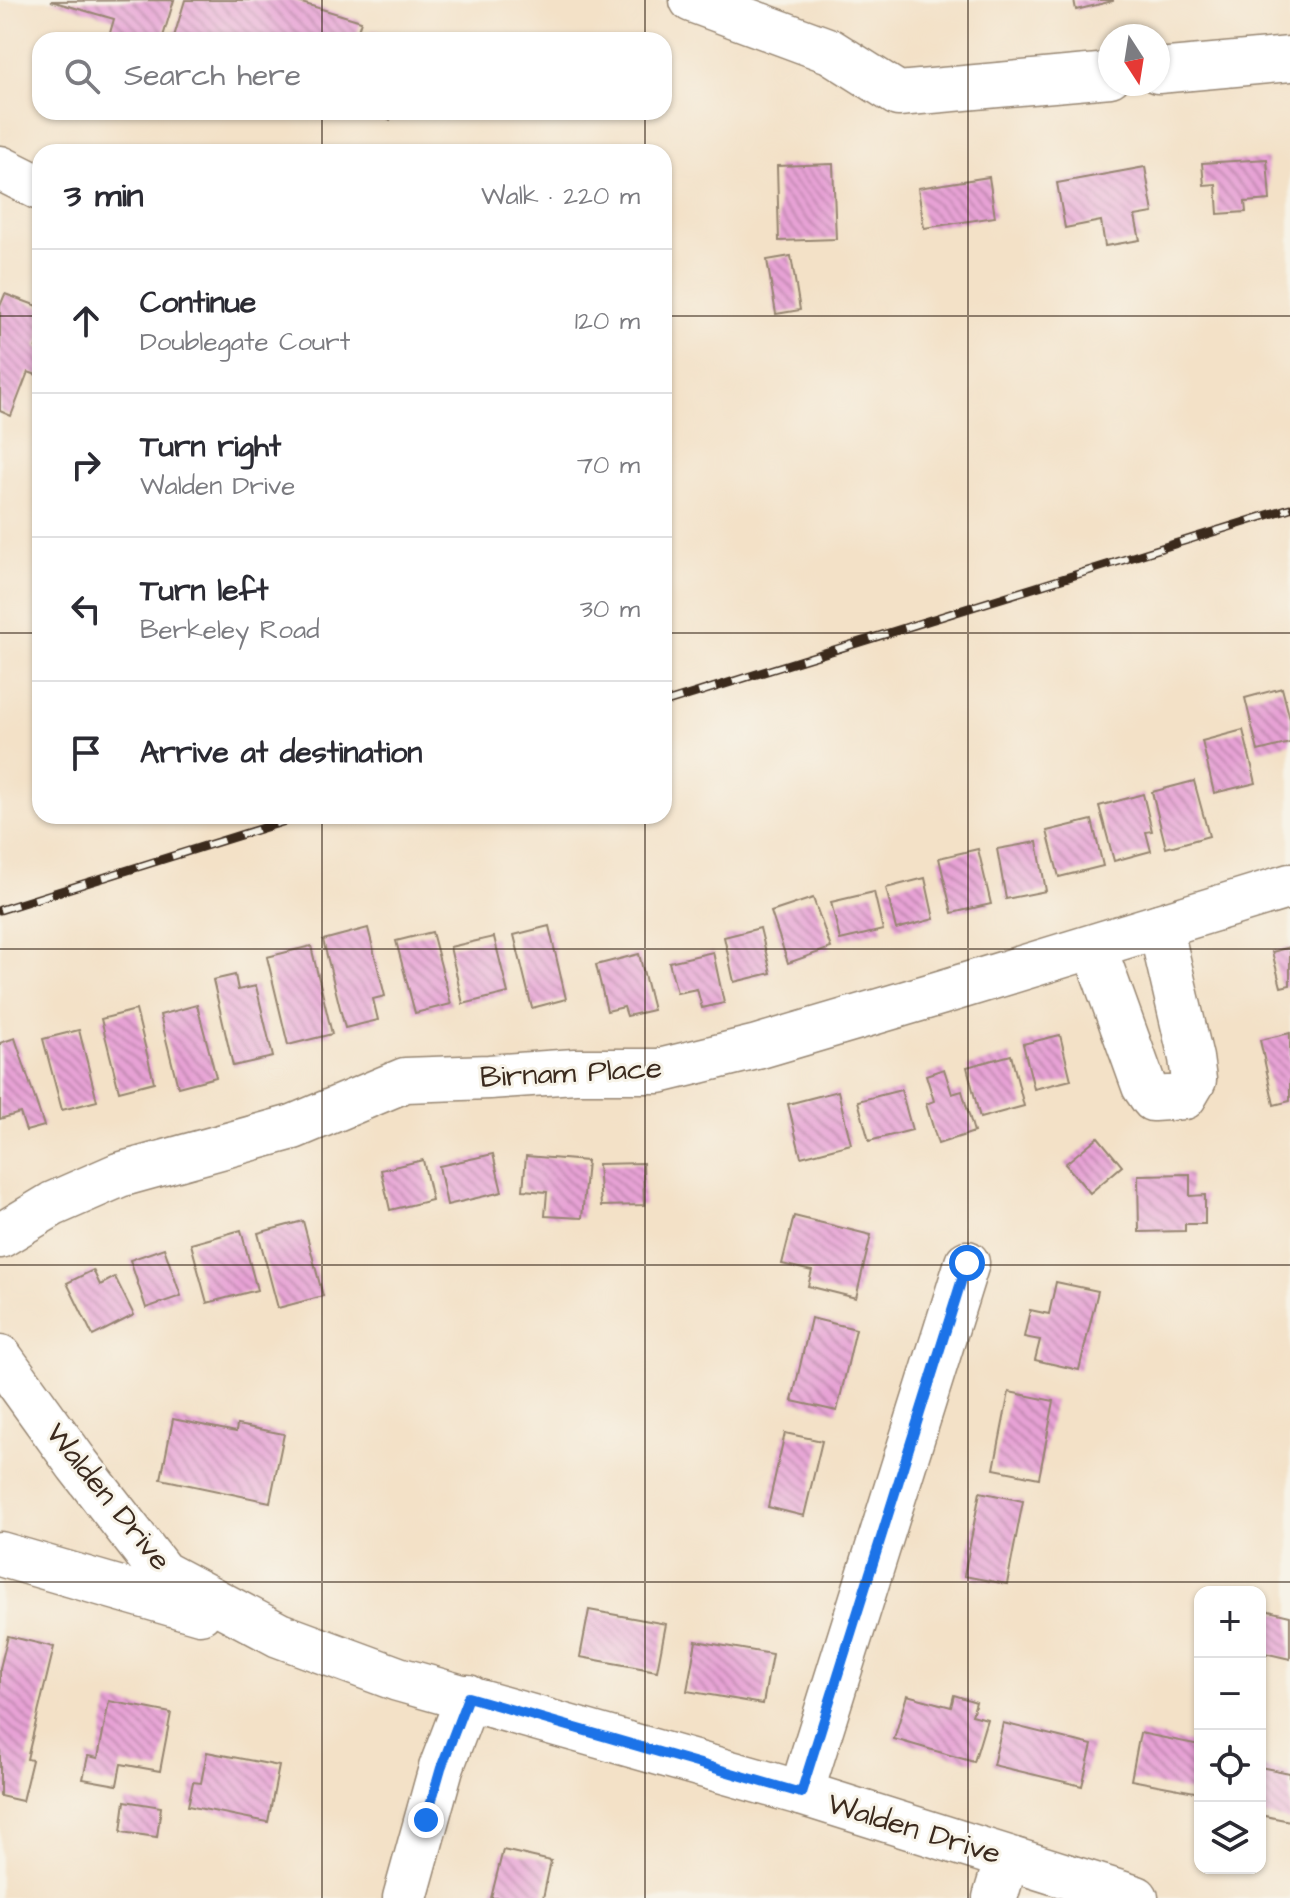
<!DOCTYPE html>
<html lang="en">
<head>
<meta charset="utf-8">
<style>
	:root { --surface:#fff; --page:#f2f2f3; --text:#2b2b33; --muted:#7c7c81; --line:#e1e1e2 }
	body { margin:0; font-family:"Architects Daughter",sans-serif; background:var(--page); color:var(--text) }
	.controls { position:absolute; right:24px; bottom:24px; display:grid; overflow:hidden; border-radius:16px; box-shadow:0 2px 6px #0004 }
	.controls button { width:72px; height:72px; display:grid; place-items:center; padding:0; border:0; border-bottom:2px solid var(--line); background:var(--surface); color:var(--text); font:40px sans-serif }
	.compass { position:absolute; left:1098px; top:24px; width:72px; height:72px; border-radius:50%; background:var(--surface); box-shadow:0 2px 6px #0004; rotate:168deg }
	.stop { position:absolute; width:24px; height:24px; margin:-18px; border:6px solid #1a73e8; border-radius:50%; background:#fff }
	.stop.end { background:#1a73e8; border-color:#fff; box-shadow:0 2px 8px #0008 }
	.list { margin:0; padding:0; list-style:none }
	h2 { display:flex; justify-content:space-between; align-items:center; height:104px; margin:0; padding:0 32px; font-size:34px }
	h2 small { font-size:26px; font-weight:400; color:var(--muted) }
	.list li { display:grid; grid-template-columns:52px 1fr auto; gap:24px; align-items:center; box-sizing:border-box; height:144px; padding:0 32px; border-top:2px solid var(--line) }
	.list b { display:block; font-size:30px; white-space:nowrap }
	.list p { margin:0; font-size:26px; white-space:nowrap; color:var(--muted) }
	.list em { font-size:26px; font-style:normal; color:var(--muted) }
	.icon { flex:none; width:44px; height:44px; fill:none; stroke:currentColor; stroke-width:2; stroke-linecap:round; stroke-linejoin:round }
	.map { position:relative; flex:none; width:1290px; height:1898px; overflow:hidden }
	.search { position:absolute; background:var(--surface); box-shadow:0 2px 6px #0004; left:32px; top:32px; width:640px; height:88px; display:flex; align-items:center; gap:20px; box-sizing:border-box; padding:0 28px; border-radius:24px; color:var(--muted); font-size:30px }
	.panel { position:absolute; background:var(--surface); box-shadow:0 2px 6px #0004; left:32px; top:144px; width:640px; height:680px; border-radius:24px }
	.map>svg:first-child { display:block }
	.building { fill:url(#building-back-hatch) }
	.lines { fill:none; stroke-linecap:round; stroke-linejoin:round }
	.minor-casing { stroke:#978672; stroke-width:47 }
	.minor { stroke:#fff; stroke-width:44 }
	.rail-casing { stroke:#3b2a1e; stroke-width:9 }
	.rail { stroke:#f7f3e8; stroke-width:6; stroke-dasharray:18; stroke-linecap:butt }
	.route { stroke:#1a73e8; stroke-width:10 }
	.grid { fill:none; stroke:#3b2a1e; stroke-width:2; stroke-opacity:0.55 }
	.labels { text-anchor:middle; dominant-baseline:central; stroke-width:6; stroke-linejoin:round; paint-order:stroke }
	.street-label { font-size:30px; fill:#3b2a1e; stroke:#f7f3e8 }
</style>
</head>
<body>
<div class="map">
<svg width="1290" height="1898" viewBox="0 0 1290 1898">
	<defs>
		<pattern id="building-back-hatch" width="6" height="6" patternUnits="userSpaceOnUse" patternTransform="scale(2)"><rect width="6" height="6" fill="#e7a2d5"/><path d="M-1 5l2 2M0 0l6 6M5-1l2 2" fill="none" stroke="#bc84ac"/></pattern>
	</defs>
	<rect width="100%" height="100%" fill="#f7f3e8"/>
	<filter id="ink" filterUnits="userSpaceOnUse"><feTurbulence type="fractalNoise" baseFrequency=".0125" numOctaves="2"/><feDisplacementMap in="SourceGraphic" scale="16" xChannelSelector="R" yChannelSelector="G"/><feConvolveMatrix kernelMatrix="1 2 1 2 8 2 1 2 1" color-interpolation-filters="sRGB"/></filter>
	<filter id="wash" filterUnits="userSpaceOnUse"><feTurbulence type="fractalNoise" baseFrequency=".006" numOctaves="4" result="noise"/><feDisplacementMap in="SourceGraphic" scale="32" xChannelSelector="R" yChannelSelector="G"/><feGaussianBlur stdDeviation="1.8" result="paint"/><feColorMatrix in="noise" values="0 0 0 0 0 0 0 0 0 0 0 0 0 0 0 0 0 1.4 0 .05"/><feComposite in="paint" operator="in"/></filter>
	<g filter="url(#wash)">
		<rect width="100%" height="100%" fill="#f3e1c7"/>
		<g id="blocks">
			<g class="building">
				<polygon points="174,0 162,40 108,40 114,19 51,1"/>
				<polygon points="185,0 292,0 361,21 355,40 173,40"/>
				<polygon points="1074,0 1113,0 1113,1 1076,10"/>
				<polygon points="373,30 405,39 404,40 370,40"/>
				<polygon points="367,112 392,112 390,120"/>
				<polygon points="1267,159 1270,200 1245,202 1246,212 1218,214 1216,184 1204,185 1202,163"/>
				<polygon points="833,164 836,239 779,241 777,166"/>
				<polygon points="1145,167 1153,213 1135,216 1140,240 1105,246 1101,221 1065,228 1057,183"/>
				<polygon points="989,177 995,217 924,228 918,188"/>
				<polygon points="791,256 800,310 776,314 767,260"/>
				<polygon points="5,294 40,307 40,338 36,347 40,348 40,376 28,372 11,416 0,411 0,306"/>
				<polygon points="1282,688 1290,719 1290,743 1258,751 1245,698"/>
				<polygon points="1243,730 1256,783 1214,793 1202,741"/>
				<polygon points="1194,781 1209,836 1166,848 1152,792"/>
				<polygon points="1143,794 1152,831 1146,832 1151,851 1114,861 1099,806"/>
				<polygon points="1092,820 1103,866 1059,877 1047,831"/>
				<polygon points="1037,842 1046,891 1006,899 997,849"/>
				<polygon points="978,849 991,904 952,913 939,858"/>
				<polygon points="925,878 934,919 896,929 886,888"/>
				<polygon points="874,892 883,930 840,940 831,902"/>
				<polygon points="813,898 831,948 788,963 771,912"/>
				<polygon points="549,926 566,999 532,1008 514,935"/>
				<polygon points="368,928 385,996 373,999 378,1020 345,1028 323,940"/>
				<polygon points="760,928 771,973 734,982 724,937"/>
				<polygon points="432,932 451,1004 415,1013 396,941"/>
				<polygon points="494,937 508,993 463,1004 450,947"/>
				<polygon points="311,946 332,1034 288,1045 267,957"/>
				<polygon points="1290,947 1290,985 1281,987 1272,952"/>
				<polygon points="713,952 724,1003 702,1008 697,989 677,993 669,962"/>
				<polygon points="639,954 653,1010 627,1016 624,1007 607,1011 596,965"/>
				<polygon points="235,975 238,990 256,986 273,1057 233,1066 213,980"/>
				<polygon points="197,1005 216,1077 178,1087 160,1015"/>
				<polygon points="136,1010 154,1082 119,1091 101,1019"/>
				<polygon points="79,1030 97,1101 62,1110 43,1039"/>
				<polygon points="1290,1033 1290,1101 1274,1105 1260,1040"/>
				<polygon points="1060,1035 1071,1080 1034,1089 1023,1044"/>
				<polygon points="15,1038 44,1126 26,1131 20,1113 0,1119 0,1043"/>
				<polygon points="1011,1055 1024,1106 980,1118 967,1067"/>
				<polygon points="944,1069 952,1094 962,1091 974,1132 938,1144 926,1104 934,1101 926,1075"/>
				<polygon points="901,1090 912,1130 869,1141 858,1101"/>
				<polygon points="838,1091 851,1144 801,1157 788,1104"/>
				<polygon points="1098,1137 1122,1166 1090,1193 1065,1164"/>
				<polygon points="493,1154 502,1192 447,1205 439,1166"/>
				<polygon points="526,1156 587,1161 582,1218 545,1216 547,1192 523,1190"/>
				<polygon points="423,1160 432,1200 390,1210 381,1170"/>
				<polygon points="643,1163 644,1205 601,1206 598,1164"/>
				<polygon points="1190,1174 1190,1196 1205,1195 1205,1224 1185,1224 1185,1231 1139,1232 1138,1175"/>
				<polygon points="794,1216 871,1235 856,1298 808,1286 812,1271 782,1264"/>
				<polygon points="303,1221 323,1296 278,1308 258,1233"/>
				<polygon points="241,1230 257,1290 207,1303 191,1244"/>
				<polygon points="164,1248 181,1296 146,1308 130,1260"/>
				<polygon points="93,1270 100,1285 115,1277 134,1315 93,1336 67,1283"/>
				<polygon points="1056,1282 1098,1291 1079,1370 1035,1360 1040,1340 1024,1337 1030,1310 1049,1314"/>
				<polygon points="811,1318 856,1329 837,1411 792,1401"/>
				<polygon points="1009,1392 1054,1401 1039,1478 994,1469"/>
				<polygon points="173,1419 236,1432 237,1425 284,1434 270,1502 161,1479"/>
				<polygon points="785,1433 822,1441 804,1516 768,1507"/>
				<polygon points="980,1492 1023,1501 1007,1584 964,1576"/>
				<polygon points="1260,1609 1290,1616 1290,1659 1260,1652"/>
				<polygon points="589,1610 666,1624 657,1671 580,1657"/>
				<polygon points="8,1636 54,1647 27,1759 32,1760 22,1801 0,1796 0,1668"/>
				<polygon points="696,1641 772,1654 763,1704 687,1691"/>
				<polygon points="907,1695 951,1707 954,1695 976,1702 972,1715 987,1719 974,1762 894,1739"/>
				<polygon points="109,1701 171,1713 160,1771 121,1764 117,1785 83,1779 88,1756 98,1758"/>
				<polygon points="1003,1723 1092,1745 1082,1786 993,1765"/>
				<polygon points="1140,1733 1200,1745 1200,1793 1131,1780"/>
				<polygon points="207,1752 279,1766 268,1822 188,1806 193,1782 201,1783"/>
				<polygon points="1260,1767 1290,1773 1290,1821 1260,1815"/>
				<polygon points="125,1801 161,1807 157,1837 121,1832"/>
				<polygon points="503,1850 551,1861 543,1898 491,1898"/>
			</g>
		</g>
	</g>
	<g filter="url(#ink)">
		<use href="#blocks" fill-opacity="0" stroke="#978672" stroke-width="2"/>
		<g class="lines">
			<g class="minor-casing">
				<g id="minor">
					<polyline points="692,0 830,51 898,94 1110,75"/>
					<polyline points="1158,71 1290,59"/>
					<polyline points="0,168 40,188"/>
					<polyline points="1094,947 1144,1086 1153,1099 1184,1097 1194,1080 1191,1058 1160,926"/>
					<polyline points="0,1236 53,1204 119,1175 293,1127 405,1080 489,1077 575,1071 659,1071 757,1047 940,993 1290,886"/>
					<polyline points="0,1357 78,1465 162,1573 279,1635 398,1679 801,1793 1136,1898"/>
					<polyline points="0,1554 200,1612"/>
					<polyline points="801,1793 967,1263"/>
					<polyline points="405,1898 441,1768 468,1697"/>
					<polyline points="995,1898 1007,1858"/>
				</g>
			</g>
			<use href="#minor" class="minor"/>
			<g class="rail-casing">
				<g id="rail">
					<polyline points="664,703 1290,508"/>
					<polyline points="0,910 301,816"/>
				</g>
			</g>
			<use href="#rail" class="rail"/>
		</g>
	</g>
	<g class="lines" filter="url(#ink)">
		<polyline class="route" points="426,1820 441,1768 468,1697 801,1793 967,1263"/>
	</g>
	<path class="grid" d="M322,0V40M645,0V40M968,0V1898M322,112V152M645,112V152M0,316H40M664,316H1290M0,633H40M664,633H1290M322,816V1898M645,816V1898M0,949H1290M0,1265H1290M0,1582H1290"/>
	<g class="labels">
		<g class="street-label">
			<text transform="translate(571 1073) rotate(-3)">Birnam Place</text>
			<text transform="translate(108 1497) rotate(51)">Walden Drive</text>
			<text transform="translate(914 1829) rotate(17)">Walden Drive</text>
		</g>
	</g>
</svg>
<div class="controls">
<button>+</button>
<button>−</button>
<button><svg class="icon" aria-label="locate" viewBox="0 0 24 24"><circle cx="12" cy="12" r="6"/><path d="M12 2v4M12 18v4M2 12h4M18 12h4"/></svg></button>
<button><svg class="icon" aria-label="layers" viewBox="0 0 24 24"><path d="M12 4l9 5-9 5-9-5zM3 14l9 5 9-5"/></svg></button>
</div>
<svg class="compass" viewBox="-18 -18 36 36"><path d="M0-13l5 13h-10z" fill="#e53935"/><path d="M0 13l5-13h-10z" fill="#7c7c81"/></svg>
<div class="stop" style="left:967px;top:1263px"></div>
<div class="stop end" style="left:426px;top:1820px"></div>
<div class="search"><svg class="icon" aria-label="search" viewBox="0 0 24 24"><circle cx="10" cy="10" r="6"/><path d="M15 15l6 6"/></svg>Search here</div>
<section class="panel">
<h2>3 min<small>Walk · 220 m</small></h2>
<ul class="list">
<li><svg class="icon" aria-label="ahead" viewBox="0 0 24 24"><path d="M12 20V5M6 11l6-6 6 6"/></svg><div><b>Continue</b><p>Doublegate Court</p></div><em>120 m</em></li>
<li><svg class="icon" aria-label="right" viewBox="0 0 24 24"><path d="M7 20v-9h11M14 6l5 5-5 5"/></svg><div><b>Turn right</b><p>Walden Drive</p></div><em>70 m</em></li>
<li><svg class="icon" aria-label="left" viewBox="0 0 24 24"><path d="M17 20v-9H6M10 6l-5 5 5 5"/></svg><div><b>Turn left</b><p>Berkeley Road</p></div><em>30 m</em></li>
<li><svg class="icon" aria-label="arrive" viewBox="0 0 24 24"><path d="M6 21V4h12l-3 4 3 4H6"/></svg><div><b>Arrive at destination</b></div></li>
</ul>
</section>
</div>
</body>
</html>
